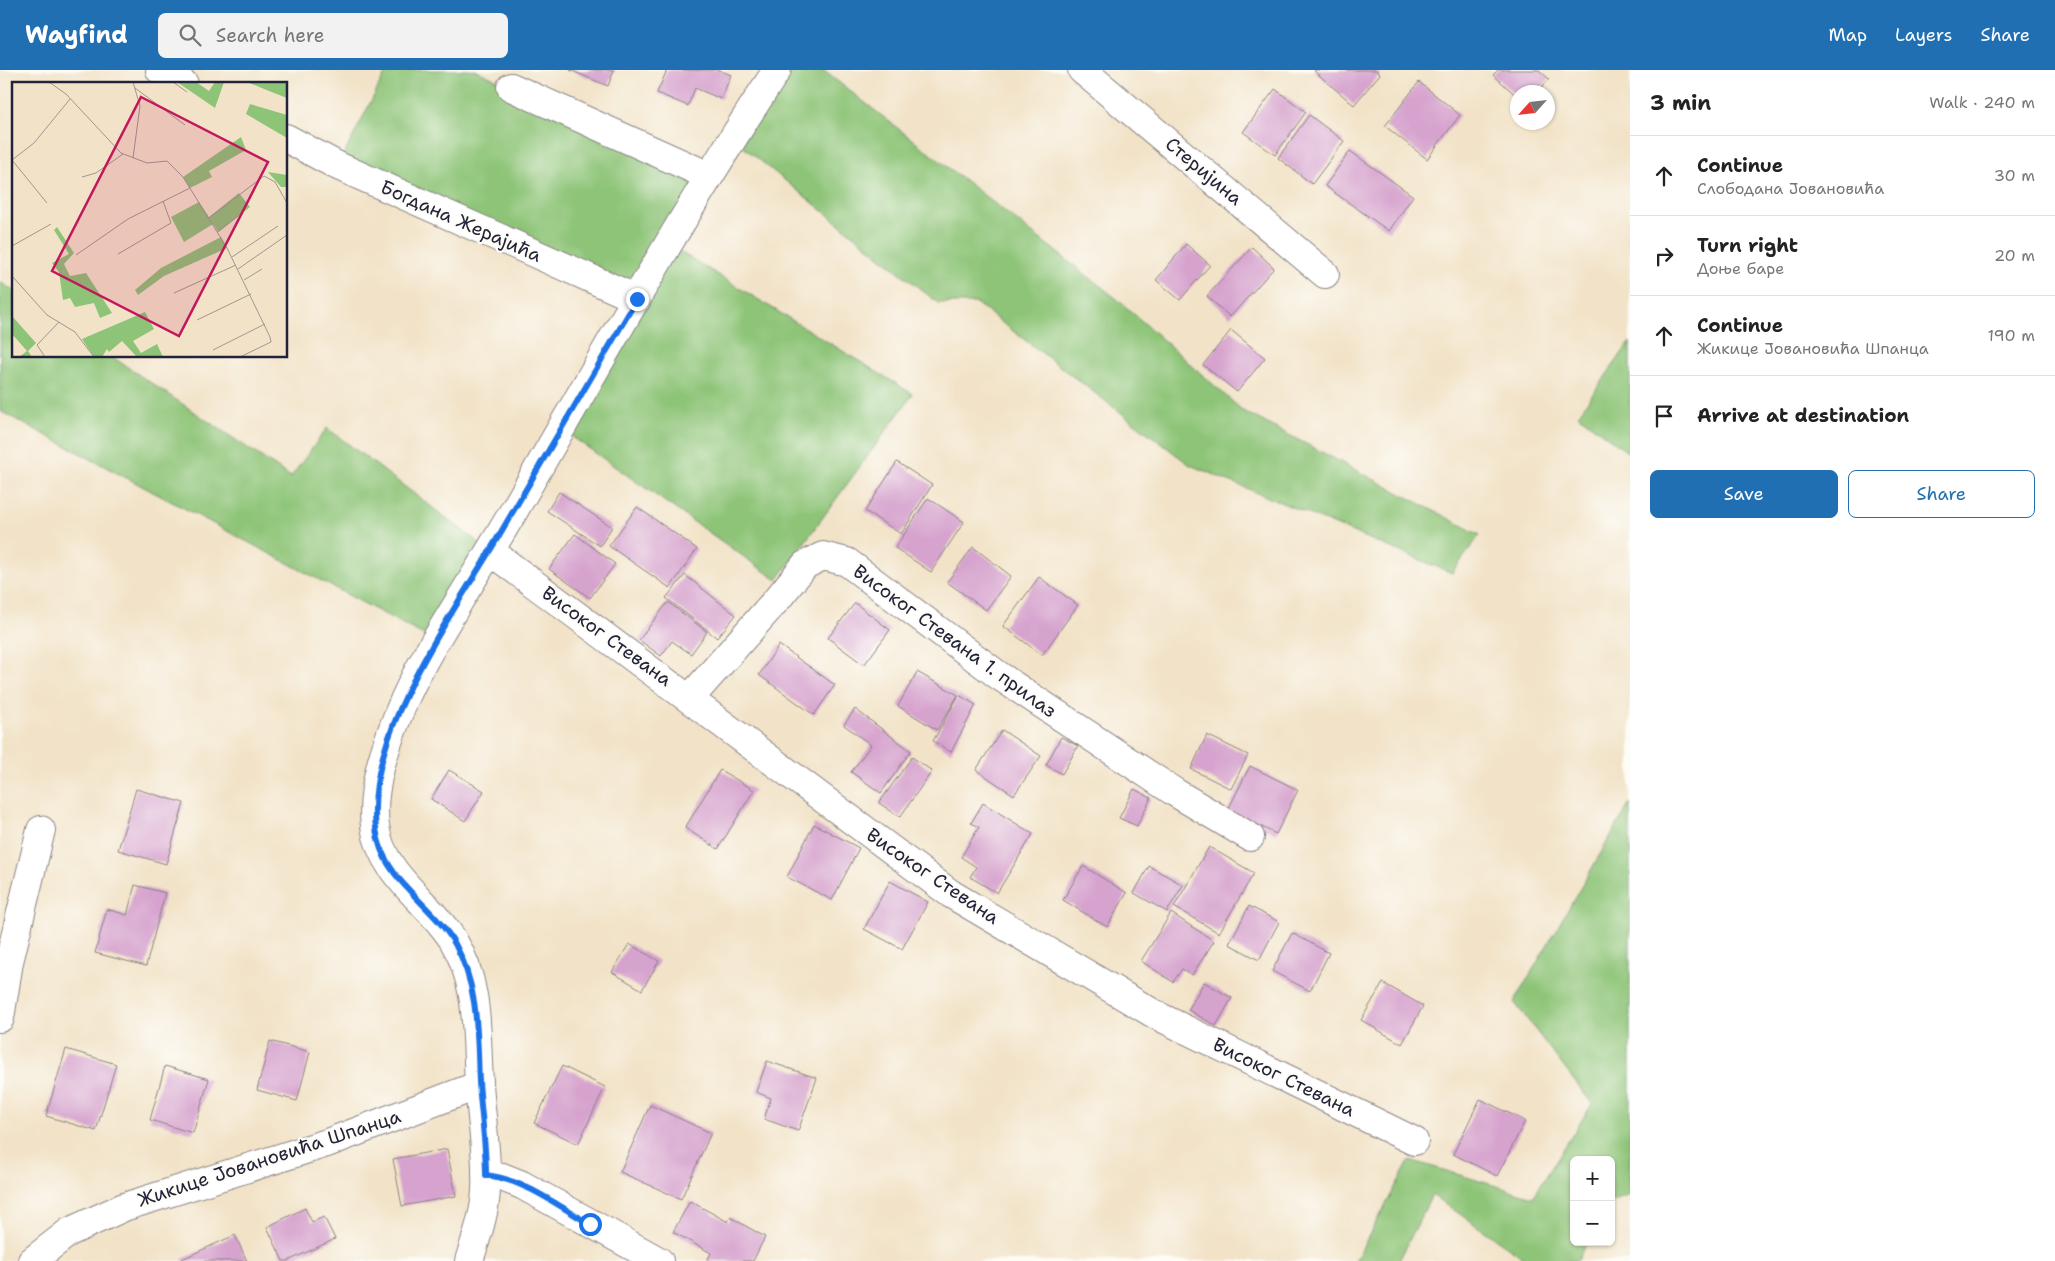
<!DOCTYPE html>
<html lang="en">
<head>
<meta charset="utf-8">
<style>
	:root { --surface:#fff; --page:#f2f2f2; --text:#222; --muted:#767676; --line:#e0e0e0; --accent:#1f6fb2 }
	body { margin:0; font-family:"Shantell Sans",sans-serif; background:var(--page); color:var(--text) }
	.controls { position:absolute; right:15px; bottom:15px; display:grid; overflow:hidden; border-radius:8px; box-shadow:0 1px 4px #0004 }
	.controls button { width:45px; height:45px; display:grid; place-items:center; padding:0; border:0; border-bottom:1px solid var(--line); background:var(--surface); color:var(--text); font:25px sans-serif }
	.compass { position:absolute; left:1510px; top:15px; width:45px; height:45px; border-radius:50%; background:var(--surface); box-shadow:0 1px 4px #0004; rotate:243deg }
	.stop { position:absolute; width:15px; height:15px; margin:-11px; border:4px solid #1a73e8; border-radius:50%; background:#fff }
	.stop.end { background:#1a73e8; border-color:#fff; box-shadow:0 1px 5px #0008 }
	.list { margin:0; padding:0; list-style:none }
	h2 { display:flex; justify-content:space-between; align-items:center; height:65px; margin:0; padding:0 20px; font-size:21px }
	h2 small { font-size:16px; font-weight:400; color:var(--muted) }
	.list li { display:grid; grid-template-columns:32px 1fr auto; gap:15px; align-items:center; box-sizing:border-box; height:80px; padding:0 20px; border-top:1px solid var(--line) }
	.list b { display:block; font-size:19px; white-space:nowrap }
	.list p { margin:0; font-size:16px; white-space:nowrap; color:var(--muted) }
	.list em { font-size:16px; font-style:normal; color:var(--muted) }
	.actions { display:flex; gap:10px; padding:15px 20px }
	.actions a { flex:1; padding:11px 0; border:1px solid var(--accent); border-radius:8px; text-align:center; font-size:18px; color:var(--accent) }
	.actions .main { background:var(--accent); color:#fff }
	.icon { flex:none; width:28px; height:28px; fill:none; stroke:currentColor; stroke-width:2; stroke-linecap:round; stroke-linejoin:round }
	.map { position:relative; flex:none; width:1630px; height:1191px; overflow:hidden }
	header { display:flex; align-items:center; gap:30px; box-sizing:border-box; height:70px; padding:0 25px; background:var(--accent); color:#fff }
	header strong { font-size:24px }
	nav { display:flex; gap:28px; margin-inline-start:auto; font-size:18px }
	.search { width:350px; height:45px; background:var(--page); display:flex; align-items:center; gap:12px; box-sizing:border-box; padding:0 18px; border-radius:8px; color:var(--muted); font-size:19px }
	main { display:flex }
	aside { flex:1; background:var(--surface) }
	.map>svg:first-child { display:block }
	.green { fill:#8dc477; stroke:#587359 }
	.building { fill:#d6a2ce }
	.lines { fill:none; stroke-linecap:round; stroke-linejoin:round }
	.minor-casing { stroke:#8a8282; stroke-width:30 }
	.minor { stroke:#fff; stroke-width:28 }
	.route { stroke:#1a73e8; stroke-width:6 }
	.labels { text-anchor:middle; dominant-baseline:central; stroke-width:4.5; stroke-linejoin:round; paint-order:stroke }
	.street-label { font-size:19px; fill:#22223b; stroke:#fdfcf7 }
	.inset-road { fill:none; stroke:#9f9690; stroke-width:1 }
	.view { fill:#c2185b; fill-opacity:0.15; stroke:#c2185b; stroke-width:2.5 }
	.inset-edge { fill:none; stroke:#22223b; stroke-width:2.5 }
</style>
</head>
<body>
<header>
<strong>Wayfind</strong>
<div class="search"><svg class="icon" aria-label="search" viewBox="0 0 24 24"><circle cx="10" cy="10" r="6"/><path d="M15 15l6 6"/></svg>Search here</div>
<nav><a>Map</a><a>Layers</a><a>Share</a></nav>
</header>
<main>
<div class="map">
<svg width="1630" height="1191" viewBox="0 0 1630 1191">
	<rect width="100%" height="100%" fill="#fdfcf7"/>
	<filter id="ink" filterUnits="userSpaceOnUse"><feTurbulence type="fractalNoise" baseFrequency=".02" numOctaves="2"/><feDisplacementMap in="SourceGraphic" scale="10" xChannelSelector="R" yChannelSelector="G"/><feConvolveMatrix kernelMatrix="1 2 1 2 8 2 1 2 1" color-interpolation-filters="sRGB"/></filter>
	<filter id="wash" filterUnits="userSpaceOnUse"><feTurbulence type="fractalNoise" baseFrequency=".0096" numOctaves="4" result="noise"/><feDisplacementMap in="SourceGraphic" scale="20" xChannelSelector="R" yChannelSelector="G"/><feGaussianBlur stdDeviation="1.12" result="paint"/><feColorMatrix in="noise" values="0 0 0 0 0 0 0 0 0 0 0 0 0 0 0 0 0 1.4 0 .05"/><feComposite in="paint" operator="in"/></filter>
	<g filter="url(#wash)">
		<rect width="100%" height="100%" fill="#f2e3c8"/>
		<g class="green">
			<polygon points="387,0 475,0 709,106 669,175 913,324 777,510 561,359 637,230 338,96"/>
			<polygon points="777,0 823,0 1117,229 1243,341 1480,465 1452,503 1190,395 976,233 938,233 732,68"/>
			<polygon points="0,212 14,221 14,286 111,286 291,407 327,358 490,481 435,571 0,341"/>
			<polygon points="1630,272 1630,384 1578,345"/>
			<polygon points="1630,733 1630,1125 1611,1132 1611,1090 1574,1090 1574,1172 1587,1172 1577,1191 1528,1191 1432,1125 1399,1191 1355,1191 1410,1090 1533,1127 1592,1034 1514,932"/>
		</g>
		<g id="blocks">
			<g class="building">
				<polygon points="570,0 614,0 608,16"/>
				<polygon points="667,0 719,0 731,5 721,29 695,18 688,36 657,23"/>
				<polygon points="1315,0 1376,0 1380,4 1354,35 1314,1"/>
				<polygon points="1498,0 1539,0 1549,9 1538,22 1518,22 1518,27 1493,5"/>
				<polygon points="1419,12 1460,45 1427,89 1385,56"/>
				<polygon points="1275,19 1306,42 1275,85 1243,62"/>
				<polygon points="1309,45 1344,71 1312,114 1278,88"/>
				<polygon points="1350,81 1413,126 1389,161 1325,116"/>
				<polygon points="1186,174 1210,195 1180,230 1156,210"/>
				<polygon points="1252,177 1274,198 1230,247 1207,226"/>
				<polygon points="1231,260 1265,288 1237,322 1203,295"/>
				<polygon points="897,392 932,415 901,464 865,441"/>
				<polygon points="559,422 612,457 600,476 547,441"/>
				<polygon points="928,428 964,452 931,502 895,478"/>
				<polygon points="637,437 697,479 670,518 609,476"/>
				<polygon points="575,464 615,494 590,528 549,499"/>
				<polygon points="973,477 1011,506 986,540 947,512"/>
				<polygon points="685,505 736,545 717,568 666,528"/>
				<polygon points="1039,507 1078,535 1042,585 1003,556"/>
				<polygon points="668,532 707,562 691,584 672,571 661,586 639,570"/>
				<polygon points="855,533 890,560 864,595 828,568"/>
				<polygon points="779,575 835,615 814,645 759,605"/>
				<polygon points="917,602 958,625 937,660 898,636"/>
				<polygon points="959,625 976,635 951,682 933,671"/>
				<polygon points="855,639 911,681 881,723 851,702 871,675 844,655"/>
				<polygon points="1002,660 1041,686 1014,725 976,700"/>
				<polygon points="1207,665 1248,685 1231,719 1191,699"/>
				<polygon points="1061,667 1078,676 1062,704 1046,695"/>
				<polygon points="912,687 932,701 900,747 879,733"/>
				<polygon points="1250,696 1298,720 1276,764 1228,740"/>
				<polygon points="449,700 484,721 465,751 431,729"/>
				<polygon points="720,700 754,720 718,779 685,758"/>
				<polygon points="136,719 184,733 166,794 118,780"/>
				<polygon points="1134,719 1151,728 1137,756 1119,748"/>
				<polygon points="983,733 1033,764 997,823 970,807 976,797 961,787 979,757 971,753"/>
				<polygon points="814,754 859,778 832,830 787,807"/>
				<polygon points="1209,777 1254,803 1219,863 1174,837"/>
				<polygon points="1083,796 1127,823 1107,857 1063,830"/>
				<polygon points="1149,796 1183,815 1167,842 1134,823"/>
				<polygon points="890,811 928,832 902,879 864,859"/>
				<polygon points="135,815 165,823 146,896 95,883 107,839 127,845"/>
				<polygon points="1249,836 1279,852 1259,890 1229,874"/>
				<polygon points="1171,843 1214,871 1192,905 1182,899 1173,912 1141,891"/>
				<polygon points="1292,863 1329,883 1310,921 1272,901"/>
				<polygon points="629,874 659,891 642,920 612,902"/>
				<polygon points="1204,912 1232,928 1216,956 1188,940"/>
				<polygon points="1383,913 1423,936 1402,974 1361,950"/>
				<polygon points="270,971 310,982 297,1031 257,1020"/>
				<polygon points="66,979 116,994 96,1061 46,1046"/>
				<polygon points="767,991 817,1008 798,1061 764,1049 771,1028 756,1022"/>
				<polygon points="165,996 209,1009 193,1063 150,1050"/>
				<polygon points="562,996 605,1017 578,1074 534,1053"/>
				<polygon points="1480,1029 1525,1051 1497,1106 1453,1084"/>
				<polygon points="650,1035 711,1063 681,1129 620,1102"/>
				<polygon points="447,1079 456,1126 402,1136 393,1089"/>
				<polygon points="690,1131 728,1152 730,1147 765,1167 753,1191 707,1191 711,1183 673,1162"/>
				<polygon points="305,1138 312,1152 324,1147 335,1169 288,1191 283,1191 267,1157"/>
				<polygon points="235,1165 247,1191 183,1191 182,1189"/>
			</g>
		</g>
	</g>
	<g filter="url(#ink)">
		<use href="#blocks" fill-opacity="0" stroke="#8a8282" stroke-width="1"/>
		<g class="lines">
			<g class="minor-casing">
				<g id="minor">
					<polyline points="160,0 184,14"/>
					<polyline points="1082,0 1325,204"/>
					<polyline points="511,17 709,106"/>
					<polyline points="286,68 338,96 637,229"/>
					<polyline points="490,481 951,824 1156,945 1414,1071"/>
					<polyline points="690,628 779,527 805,495 823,486 847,492 998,605 1176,723 1250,767"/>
					<polyline points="0,948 9,892 41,760"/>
					<polyline points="486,1105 502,1107 522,1115 659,1191"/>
					<polyline points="32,1191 69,1162 124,1137 327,1073 479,1015"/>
					<path d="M469,1191C476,1168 485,1144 486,1120C488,1084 481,1049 479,1013C476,964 480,914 453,870C428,830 382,806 375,756C370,718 386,675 400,640C416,601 439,564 461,528C482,494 503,460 523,425C605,282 686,138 777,0"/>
				</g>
			</g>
			<use href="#minor" class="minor"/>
		</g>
	</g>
	<g class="lines" filter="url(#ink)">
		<path class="route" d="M590,1154C557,1135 525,1110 486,1105C486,1074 481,1043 479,1012C477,964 479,917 455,874C434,836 388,813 378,769C356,673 455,542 501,462C546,384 592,307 637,229"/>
	</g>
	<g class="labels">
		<g class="street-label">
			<text transform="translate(1204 101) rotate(40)">Стеријина</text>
			<text transform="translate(461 151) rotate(24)">Богдана Жерајића</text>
			<text transform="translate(607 566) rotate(36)">Високог Стевана</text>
			<text transform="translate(955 571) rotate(36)">Високог Стевана 1. прилаз</text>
			<text transform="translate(933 806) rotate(34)">Високог Стевана</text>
			<text transform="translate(1284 1007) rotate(26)">Високог Стевана</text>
			<text transform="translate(269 1088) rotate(-18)">Жикице Јовановића Шпанца</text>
		</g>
	</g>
	<g transform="translate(12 12)">
		<rect width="275" height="275" fill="#f2e3c8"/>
		<path d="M165,0H184L197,9L203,0H212L203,26ZM235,0H275V16L257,9ZM238,22L275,33V56L234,32ZM229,55L234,68L197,89L200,95L178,106L171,95ZM256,90L275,93V105H269ZM227,111L238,125L206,150L201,142L172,160L159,135L187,120L197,135ZM45,145L62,171L52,182L58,194L74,191L100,231L88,236L82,221L63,225L58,216L51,218L47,190L40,181L57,172L42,148ZM209,155L215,166L152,194L126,213L123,208L149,186ZM133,230L142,247L121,259L129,271L145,262L151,275H125L110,259L97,270L95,267L90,275H82L70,257ZM0,234L24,261L16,269L20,275H7L15,269L0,252Z" fill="#8dc477"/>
		<path class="inset-road" d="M37,0L54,12L109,71L135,81L155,79L171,95L215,166L258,255L259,260L228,275M121,0L128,24L121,76M161,0L175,10M123,6L173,43M0,78L22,61L58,17M0,78L35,121M70,95L84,91L111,72M197,136L252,94L263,100L275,121M206,150L226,134M0,164L39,142M106,172L159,141L151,119M64,173L116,137L178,106M220,175L266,144M226,187L275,153M0,194L35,233L63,250L82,275M232,198L250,187M162,211L224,183M185,238L239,212M201,268L253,242M33,275L25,263L47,240"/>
		<path class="view" d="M129,15L256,80L167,254L40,189Z"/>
		<rect width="275" height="275" class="inset-edge"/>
	</g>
</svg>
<div class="controls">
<button>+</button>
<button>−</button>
</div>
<svg class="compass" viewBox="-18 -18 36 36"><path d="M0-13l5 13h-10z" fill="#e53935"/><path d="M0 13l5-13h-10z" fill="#767676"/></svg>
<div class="stop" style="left:590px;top:1154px"></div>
<div class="stop end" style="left:637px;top:229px"></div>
</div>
<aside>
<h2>3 min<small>Walk · 240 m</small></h2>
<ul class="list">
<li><svg class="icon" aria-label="ahead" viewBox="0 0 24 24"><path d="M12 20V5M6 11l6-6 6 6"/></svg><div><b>Continue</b><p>Слободана Јовановића</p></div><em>30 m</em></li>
<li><svg class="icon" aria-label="right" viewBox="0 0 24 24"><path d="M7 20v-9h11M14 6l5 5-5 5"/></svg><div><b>Turn right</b><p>Доње баре</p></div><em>20 m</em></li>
<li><svg class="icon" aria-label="ahead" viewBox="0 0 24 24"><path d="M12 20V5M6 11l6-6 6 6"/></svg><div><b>Continue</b><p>Жикице Јовановића Шпанца</p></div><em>190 m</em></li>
<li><svg class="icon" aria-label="arrive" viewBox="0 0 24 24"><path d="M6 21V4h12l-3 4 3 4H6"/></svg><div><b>Arrive at destination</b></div></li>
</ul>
<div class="actions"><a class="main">Save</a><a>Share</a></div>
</aside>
</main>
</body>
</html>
